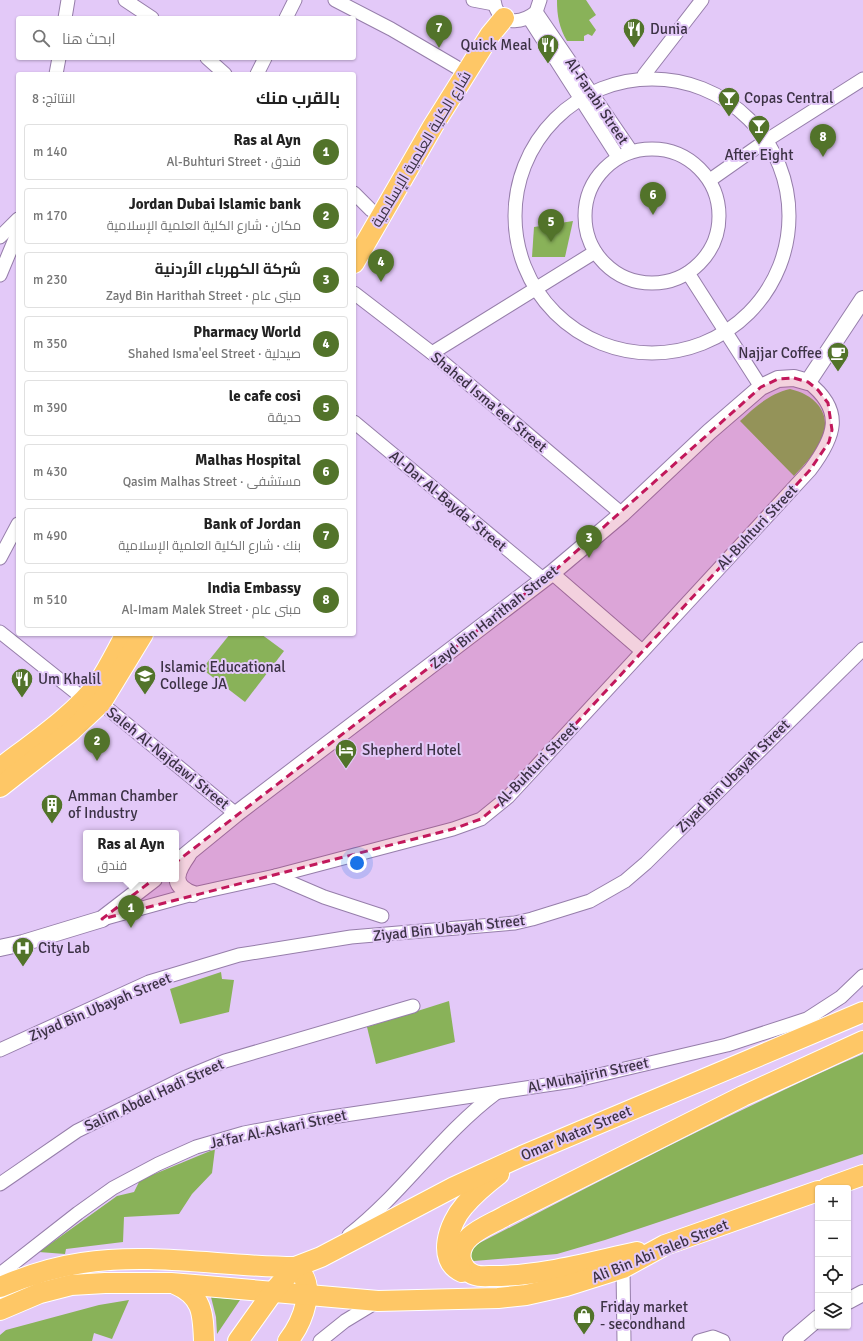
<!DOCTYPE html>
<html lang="ar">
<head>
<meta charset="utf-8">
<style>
	:root { --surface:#fff; --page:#f2f2f2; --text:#222; --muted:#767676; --line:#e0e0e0; --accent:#52732a }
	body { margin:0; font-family:Signika,Cairo,sans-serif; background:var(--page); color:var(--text); direction:rtl }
	.controls { position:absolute; right:12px; bottom:12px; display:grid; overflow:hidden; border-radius:4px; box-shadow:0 1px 3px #0004 }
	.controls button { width:36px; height:36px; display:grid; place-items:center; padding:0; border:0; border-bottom:1px solid var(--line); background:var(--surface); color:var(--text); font:20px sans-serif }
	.you { position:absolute; left:357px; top:863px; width:14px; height:14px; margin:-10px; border:3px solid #fff; border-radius:50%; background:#1a73e8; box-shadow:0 0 0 6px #1a73e833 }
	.badge { display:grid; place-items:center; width:26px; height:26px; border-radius:50%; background:var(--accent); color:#fff; font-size:13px; font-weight:700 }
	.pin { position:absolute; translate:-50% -33px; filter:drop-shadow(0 1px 2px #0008) }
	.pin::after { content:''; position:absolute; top:21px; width:14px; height:12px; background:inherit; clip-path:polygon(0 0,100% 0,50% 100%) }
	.popup { position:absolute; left:83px; top:830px; width:96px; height:52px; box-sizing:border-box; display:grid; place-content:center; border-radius:4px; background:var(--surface); filter:drop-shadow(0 1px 3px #0005); font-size:13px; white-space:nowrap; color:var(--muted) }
	.popup b { font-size:15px; color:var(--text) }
	.popup::after { content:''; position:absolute; left:50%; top:100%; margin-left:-8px; border:8px solid transparent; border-top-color:var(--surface) }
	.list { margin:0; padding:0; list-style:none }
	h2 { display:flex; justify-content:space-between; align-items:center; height:52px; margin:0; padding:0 16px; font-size:17px }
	h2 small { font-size:13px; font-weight:400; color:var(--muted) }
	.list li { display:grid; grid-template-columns:26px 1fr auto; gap:12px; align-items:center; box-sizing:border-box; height:56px; margin:0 8px 8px; padding:0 8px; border:1px solid var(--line); border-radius:4px }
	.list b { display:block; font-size:15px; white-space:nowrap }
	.list p { margin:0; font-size:13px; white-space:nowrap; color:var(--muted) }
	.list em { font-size:13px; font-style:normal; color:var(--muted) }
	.icon { flex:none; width:22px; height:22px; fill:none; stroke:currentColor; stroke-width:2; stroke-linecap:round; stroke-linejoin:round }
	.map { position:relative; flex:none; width:863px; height:1341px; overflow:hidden; direction:ltr }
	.search { position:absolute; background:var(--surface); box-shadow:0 1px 3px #0004; left:16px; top:16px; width:340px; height:44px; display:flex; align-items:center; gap:10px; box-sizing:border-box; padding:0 14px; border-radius:4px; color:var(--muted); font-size:15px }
	.panel { position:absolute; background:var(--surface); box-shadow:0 1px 3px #0004; left:16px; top:72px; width:340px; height:564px; border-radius:4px; direction:rtl }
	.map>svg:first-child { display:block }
	.green { fill:#89b259 }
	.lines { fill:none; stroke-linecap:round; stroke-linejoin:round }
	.minor-casing { stroke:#967eaa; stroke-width:15 }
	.tertiary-casing { stroke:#967eaa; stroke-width:18 }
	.primary-casing { stroke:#fff; stroke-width:22 }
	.minor { stroke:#fff; stroke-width:13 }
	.tertiary { stroke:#fff; stroke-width:16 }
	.primary { stroke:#fec766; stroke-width:20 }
	.marked { fill:#c2185b; fill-opacity:0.2; stroke:#c2185b; stroke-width:3; stroke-dasharray:8 5; stroke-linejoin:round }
	.labels { text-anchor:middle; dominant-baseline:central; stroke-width:4; stroke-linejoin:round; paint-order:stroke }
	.poi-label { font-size:15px; fill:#3c3245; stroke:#e3c9f8; text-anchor:start }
	.street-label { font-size:15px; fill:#3c3245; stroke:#e3c9f8 }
</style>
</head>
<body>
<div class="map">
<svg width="863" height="1341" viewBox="0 0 863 1341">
	<rect width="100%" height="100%" fill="#e3c9f8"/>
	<g class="green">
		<path d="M557,0H586L596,15L589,20L596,30L592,36L588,34L584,36V41H567C559,27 557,16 557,0Z"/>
		<polygon points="573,221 565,257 532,257 534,227"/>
		<path d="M790,389C802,392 811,396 819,406C837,431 811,458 794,476L740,421C756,406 769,394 790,389Z"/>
		<polygon points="230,634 261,634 284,651 245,702 202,669"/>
		<polygon points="221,972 222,979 234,980 229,1012 180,1024 170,989"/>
		<polygon points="449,1001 455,1042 376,1064 367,1027"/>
		<path d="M863,1054V1154L605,1240L557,1254L474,1261L469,1258L470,1248C600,1181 729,1113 863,1054Z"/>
		<polygon points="215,1149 212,1173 192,1194 179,1214 124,1217 123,1242 66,1249 65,1254 39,1252 117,1196 134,1192 140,1180"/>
		<polygon points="211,1297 240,1300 217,1334 216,1317"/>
		<polygon points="129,1300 112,1339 94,1333 92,1341 0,1341 0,1335 6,1330 99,1305"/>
	</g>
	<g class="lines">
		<g class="minor-casing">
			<g id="minor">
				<polyline points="125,0 152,18"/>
				<polyline points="335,0 391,29 456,67"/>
				<polyline points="473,0 494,4"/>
				<path d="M494,0C497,25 520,25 536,12L540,0"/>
				<polyline points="536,12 631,151"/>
				<polyline points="65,18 68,0"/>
				<polyline points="286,18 295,0"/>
				<polyline points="529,18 618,157"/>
				<polyline points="207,58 225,74"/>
				<polyline points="56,74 59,58"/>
				<polyline points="257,74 265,58"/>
				<polyline points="644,75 702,0"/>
				<circle cx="652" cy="216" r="137"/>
				<circle cx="652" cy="216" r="67"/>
				<polyline points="710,180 767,140 863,79"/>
				<polyline points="354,193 371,210"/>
				<polyline points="0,237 18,219"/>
				<polyline points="688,273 761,387"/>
				<polyline points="0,275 18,232"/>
				<polyline points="354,293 432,353 622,514"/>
				<polyline points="432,353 595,252"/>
				<polyline points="354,422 543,579"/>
				<polyline points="0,558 18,524"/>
				<polyline points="552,573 642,651"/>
				<polyline points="0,632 84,699"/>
				<polyline points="101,703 236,814"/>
				<polyline points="275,876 324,897 382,916"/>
				<path d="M106,918L193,894L275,876L453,829L481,819L508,797L810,470C835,437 845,411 808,382"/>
				<polyline points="0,1050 149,982 239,955 351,937 515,923 532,919 590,901 625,881 646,863 863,649"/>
				<polyline points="0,1184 77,1131 184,1078 225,1061 413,1006"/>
				<path d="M349,1235C403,1193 441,1134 496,1093"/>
				<polyline points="621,1261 623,1268 624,1341"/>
				<polyline points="0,1274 78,1213 113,1188 158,1164 196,1147 244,1133 318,1119 573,1081 727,1045 807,1019 841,997 863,976"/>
				<polyline points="320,1341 345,1321 378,1301"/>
				<polyline points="699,1341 713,1337 723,1341"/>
			</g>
		</g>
		<g class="tertiary-casing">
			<g id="tertiary">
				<path d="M188,855C176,872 170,885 193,894"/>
				<polyline points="176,863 236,814 552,573 622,514 709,432 761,387 778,379 794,378 808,382 863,299"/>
				<polyline points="0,948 23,943 102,919 154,879"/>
				<polyline points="848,1301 863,1293"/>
				<polyline points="791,1341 818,1318"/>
			</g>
		</g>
		<g class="primary-casing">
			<g id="primary">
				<polyline points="354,263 433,126 490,35 504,18"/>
				<path d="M0,768C30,745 77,713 99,682C109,667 117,650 126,634"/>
				<polyline points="0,787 70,732 101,703 143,634"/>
				<polyline points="827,1188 863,1175"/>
				<path d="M637,1252C590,1262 542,1276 493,1276C488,1276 480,1277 475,1275C468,1273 463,1267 461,1260C456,1236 488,1226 505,1216L743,1096L863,1041"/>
				<path d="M462,1272C435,1260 450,1222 464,1206C474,1194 486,1184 499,1174"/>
				<path d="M175,1284C203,1296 203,1314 204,1341"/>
				<path d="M0,1287C26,1276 54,1267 82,1263C152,1252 224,1267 295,1267C319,1284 302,1323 288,1341"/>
				<polyline points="0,1310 40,1293 71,1285 105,1283 171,1283 378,1301 498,1298 526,1295 566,1286 623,1268 665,1245 818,1191"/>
				<polyline points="238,1341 273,1292 295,1267 321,1257 454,1187 522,1156 863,1012"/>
			</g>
		</g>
		<use href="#minor" class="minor"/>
		<use href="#tertiary" class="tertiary"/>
		<use href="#primary" class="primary"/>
	</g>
	<path class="marked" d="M794,378L808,382L818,390L828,403L832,430L829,442L810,470L508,797L481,819L453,829L102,919L552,573L761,387L778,379Z"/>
	<defs>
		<g id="restaurant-pin" transform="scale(1.15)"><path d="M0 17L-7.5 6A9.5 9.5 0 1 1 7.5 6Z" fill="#52732a" stroke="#e3c9f8"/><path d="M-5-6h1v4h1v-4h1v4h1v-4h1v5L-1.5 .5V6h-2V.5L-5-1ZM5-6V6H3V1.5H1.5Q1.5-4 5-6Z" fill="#fff"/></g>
		<g id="bar-pin" transform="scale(1.15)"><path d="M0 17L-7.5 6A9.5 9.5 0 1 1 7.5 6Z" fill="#52732a" stroke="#e3c9f8"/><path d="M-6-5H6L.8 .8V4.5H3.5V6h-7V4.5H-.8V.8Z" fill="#fff"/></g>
		<g id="cafe-pin" transform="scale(1.15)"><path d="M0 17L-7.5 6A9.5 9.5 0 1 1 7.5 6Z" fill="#52732a" stroke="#e3c9f8"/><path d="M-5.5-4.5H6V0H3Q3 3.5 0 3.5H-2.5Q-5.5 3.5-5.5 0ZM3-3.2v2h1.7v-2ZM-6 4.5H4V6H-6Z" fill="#fff"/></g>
		<g id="school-pin" transform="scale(1.15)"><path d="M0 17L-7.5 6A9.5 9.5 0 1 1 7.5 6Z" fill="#52732a" stroke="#e3c9f8"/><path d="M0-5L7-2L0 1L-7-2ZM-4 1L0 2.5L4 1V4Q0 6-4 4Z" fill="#fff"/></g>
		<g id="hotel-pin" transform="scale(1.15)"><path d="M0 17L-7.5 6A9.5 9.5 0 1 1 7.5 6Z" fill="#52732a" stroke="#e3c9f8"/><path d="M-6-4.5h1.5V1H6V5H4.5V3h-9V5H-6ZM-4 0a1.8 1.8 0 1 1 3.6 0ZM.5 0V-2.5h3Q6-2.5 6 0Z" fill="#fff"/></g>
		<g id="building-pin" transform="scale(1.15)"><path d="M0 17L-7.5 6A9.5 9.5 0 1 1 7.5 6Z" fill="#52732a" stroke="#e3c9f8"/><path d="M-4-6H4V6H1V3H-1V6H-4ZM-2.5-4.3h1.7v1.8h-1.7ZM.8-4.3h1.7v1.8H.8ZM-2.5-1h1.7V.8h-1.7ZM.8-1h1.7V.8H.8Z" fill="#fff"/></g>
		<g id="hospital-pin" transform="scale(1.15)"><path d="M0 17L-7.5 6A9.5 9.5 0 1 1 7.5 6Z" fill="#52732a" stroke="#e3c9f8"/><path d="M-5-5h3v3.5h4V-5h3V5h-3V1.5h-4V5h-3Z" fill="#fff"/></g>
		<g id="shop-pin" transform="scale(1.15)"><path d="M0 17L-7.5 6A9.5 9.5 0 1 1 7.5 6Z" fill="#52732a" stroke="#e3c9f8"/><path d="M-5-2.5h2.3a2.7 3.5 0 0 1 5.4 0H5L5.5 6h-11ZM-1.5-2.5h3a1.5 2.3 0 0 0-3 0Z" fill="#fff"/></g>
	</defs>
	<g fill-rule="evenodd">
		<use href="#restaurant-pin" x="634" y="29"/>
		<use href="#restaurant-pin" x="548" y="45"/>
		<use href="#bar-pin" x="729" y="98"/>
		<use href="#bar-pin" x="759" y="126"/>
		<use href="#cafe-pin" x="838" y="353"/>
		<use href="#school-pin" x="145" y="676"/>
		<use href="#restaurant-pin" x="22" y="679"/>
		<use href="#hotel-pin" x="346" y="750"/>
		<use href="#building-pin" x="52" y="805"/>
		<use href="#hospital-pin" x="23" y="948"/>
		<use href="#shop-pin" x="584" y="1316"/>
	</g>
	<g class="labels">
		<g class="poi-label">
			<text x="650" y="29">Dunia</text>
			<text x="532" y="45" text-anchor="end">Quick Meal</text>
			<text x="744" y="98">Copas Central</text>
			<text x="759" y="155" text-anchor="middle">After Eight</text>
			<text x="822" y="353" text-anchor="end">Najjar Coffee</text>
			<text x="160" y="667">Islamic Educational<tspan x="160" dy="17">College JA</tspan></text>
			<text x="38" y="679">Um Khalil</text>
			<text x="362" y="750">Shepherd Hotel</text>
			<text x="68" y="796">Amman Chamber<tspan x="68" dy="17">of Industry</tspan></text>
			<text x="38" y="948">City Lab</text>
			<text x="600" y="1307">Friday market<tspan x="600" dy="17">- secondhand</tspan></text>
		</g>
		<g class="street-label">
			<text transform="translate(597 101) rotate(56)">Al-Farabi Street</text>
			<text transform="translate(421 149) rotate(-59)">شارع الكلية العلمية الإسلامية</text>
			<text transform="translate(489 402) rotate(40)">Shahed Isma'eel Street</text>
			<text transform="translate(448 501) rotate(40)">Al-Dar Al-Bayda' Street</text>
			<text transform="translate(757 527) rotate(-47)">Al-Buhturi Street</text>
			<text transform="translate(494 617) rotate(-38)">Zayd Bin Harithah Street</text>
			<text transform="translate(168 758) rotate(39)">Saleh Al-Najdawi Street</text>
			<text transform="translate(537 764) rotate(-46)">Al-Buhturi Street</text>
			<text transform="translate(733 776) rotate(-45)">Ziyad Bin Ubayah Street</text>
			<text transform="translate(449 928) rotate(-6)">Ziyad Bin Ubayah Street</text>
			<text transform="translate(100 1007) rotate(-23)">Ziyad Bin Ubayah Street</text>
			<text transform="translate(588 1075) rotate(-12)">Al-Muhajirin Street</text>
			<text transform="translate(154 1095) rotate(-25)">Salim Abdel Hadi Street</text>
			<text transform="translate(278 1129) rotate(-12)">Jaʻfar Al-Askari Street</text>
			<text transform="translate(576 1133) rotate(-23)">Omar Matar Street</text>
			<text transform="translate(660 1251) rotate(-22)">Ali Bin Abi Taleb Street</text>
		</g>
	</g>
</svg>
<div class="controls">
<button>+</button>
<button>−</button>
<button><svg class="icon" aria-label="locate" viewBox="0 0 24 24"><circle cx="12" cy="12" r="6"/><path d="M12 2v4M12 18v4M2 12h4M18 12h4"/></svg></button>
<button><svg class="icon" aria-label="layers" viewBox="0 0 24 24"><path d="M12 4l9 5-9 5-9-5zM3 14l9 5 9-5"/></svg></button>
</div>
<div class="you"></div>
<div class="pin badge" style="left:131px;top:928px">1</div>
<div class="popup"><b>Ras al Ayn</b>فندق</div>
<div class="pin badge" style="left:97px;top:761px">2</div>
<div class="pin badge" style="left:589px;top:558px">3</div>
<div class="pin badge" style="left:381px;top:282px">4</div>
<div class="pin badge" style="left:551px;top:242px">5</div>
<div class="pin badge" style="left:653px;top:215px">6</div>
<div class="pin badge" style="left:439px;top:48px">7</div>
<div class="pin badge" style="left:823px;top:157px">8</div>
<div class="search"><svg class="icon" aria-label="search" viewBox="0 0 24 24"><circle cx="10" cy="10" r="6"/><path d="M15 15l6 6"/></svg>ابحث هنا</div>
<section class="panel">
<h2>بالقرب منك<small>النتائج: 8</small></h2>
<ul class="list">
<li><span class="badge">1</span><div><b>Ras al Ayn</b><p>فندق · Al-Buhturi Street</p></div><em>140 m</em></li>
<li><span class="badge">2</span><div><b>Jordan Dubai Islamic bank</b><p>مكان · شارع الكلية العلمية الإسلامية</p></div><em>170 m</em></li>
<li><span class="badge">3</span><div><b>شركة الكهرباء الأردنية</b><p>مبنى عام · Zayd Bin Harithah Street</p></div><em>230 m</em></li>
<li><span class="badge">4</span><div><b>Pharmacy World</b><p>صيدلية · Shahed Isma'eel Street</p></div><em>350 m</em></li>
<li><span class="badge">5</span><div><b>le cafe cosi</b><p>حديقة</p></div><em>390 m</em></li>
<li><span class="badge">6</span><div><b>Malhas Hospital</b><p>مستشفى · Qasim Malhas Street</p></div><em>430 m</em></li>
<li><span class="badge">7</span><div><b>Bank of Jordan</b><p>بنك · شارع الكلية العلمية الإسلامية</p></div><em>490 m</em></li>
<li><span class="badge">8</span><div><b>India Embassy</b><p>مبنى عام · Al-Imam Malek Street</p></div><em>510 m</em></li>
</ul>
</section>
</div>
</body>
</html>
